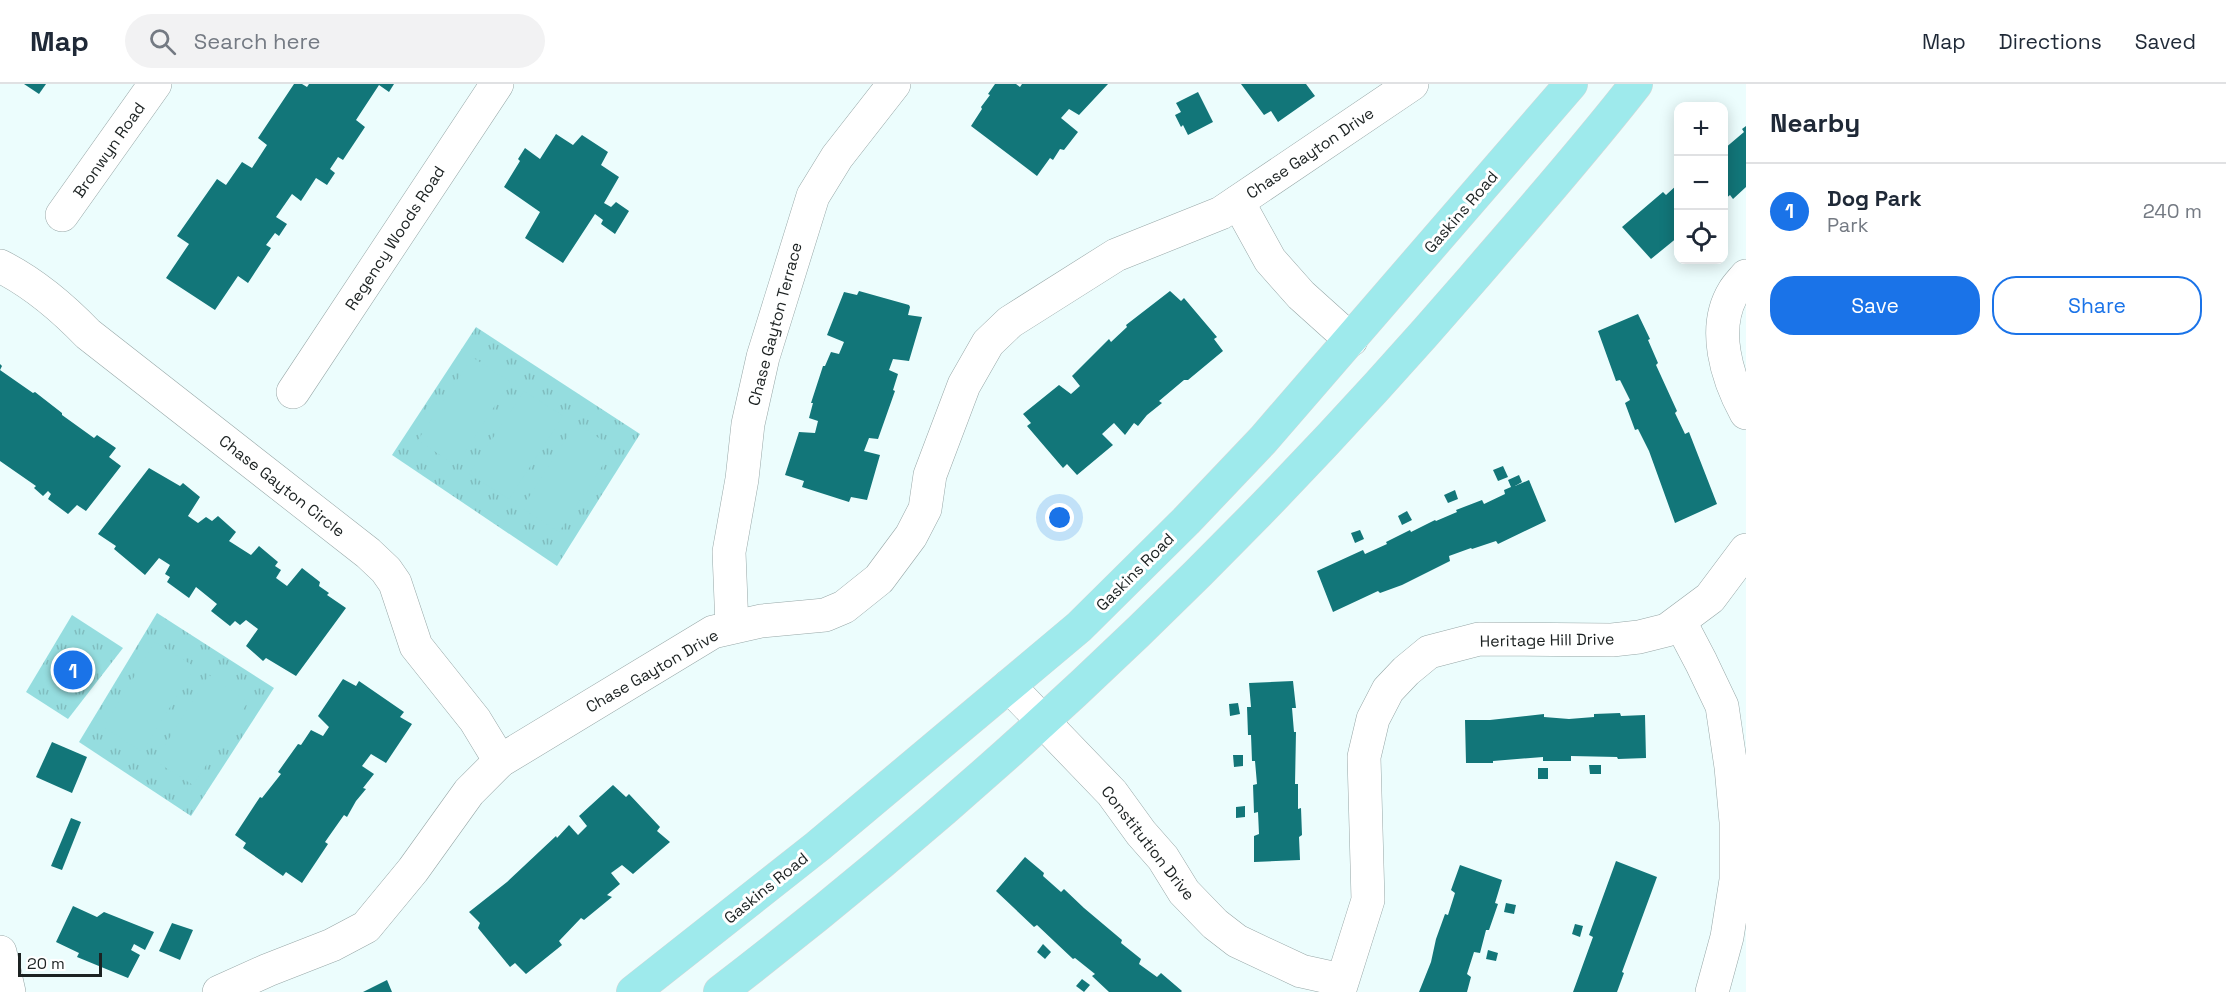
<!DOCTYPE html>
<html lang="en">
<head>
<meta charset="utf-8">
<style>
	:root { --surface:#fff; --page:#f2f2f3; --text:#1f2937; --muted:#747a83; --line:#e0e1e3; --accent:#1a73e8 }
	body { margin:0; font-family:"Space Grotesk",sans-serif; background:var(--page); color:var(--text) }
	.controls { position:absolute; right:18px; top:18px; display:grid; overflow:hidden; border-radius:12px; box-shadow:0 3px 15px #0003 }
	.controls button { width:54px; height:54px; display:grid; place-items:center; padding:0; border:0; border-bottom:2px solid var(--line); background:var(--surface); color:var(--text); font:30px sans-serif }
	.scale { position:absolute; left:18px; bottom:15px; width:84px; box-sizing:border-box; padding-left:6px; border:3px solid #1c2222; border-top:0; font-size:16px; line-height:21px; white-space:nowrap; color:#1c2222; -webkit-text-stroke:4px #fff; paint-order:stroke }
	.you { position:absolute; left:1060px; top:434px; width:21px; height:21px; margin:-15px; border:4px solid #fff; border-radius:50%; background:#1a73e8; box-shadow:0 0 0 9px #1a73e833 }
	.badge { display:grid; place-items:center; width:39px; height:39px; border-radius:50%; background:var(--accent); color:#fff; font-size:20px; font-weight:700 }
	.pin { position:absolute; translate:-50% -50%; border:3px solid #fff; box-shadow:0 2px 6px #0006 }
	.list { margin:0; padding:0; list-style:none }
	h2 { display:flex; justify-content:space-between; align-items:center; height:78px; margin:0; padding:0 24px; font-size:26px }
	h2 small { font-size:20px; font-weight:400; color:var(--muted) }
	.list li { display:grid; grid-template-columns:39px 1fr auto; gap:18px; align-items:center; box-sizing:border-box; height:96px; padding:0 24px; border-top:2px solid var(--line) }
	.list b { display:block; font-size:22px; white-space:nowrap }
	.list p { margin:0; font-size:20px; white-space:nowrap; color:var(--muted) }
	.list em { font-size:20px; font-style:normal; color:var(--muted) }
	.actions { display:flex; gap:12px; padding:18px 24px }
	.actions a { flex:1; padding:14px 0; border:2px solid var(--accent); border-radius:24px; text-align:center; font-size:21px; color:var(--accent) }
	.actions .main { background:var(--accent); color:#fff }
	.icon { flex:none; width:33px; height:33px; fill:none; stroke:currentColor; stroke-width:2; stroke-linecap:round; stroke-linejoin:round }
	.map { position:relative; flex:none; width:1746px; height:908px; overflow:hidden }
	header { display:flex; align-items:center; gap:36px; box-sizing:border-box; height:84px; padding:0 30px; background:var(--surface); border-bottom:2px solid var(--line) }
	header strong { font-size:28px }
	nav { display:flex; gap:33px; margin-inline-start:auto; font-size:21px }
	.search { width:420px; height:54px; background:var(--page); display:flex; align-items:center; gap:15px; box-sizing:border-box; padding:0 21px; border-radius:33px; color:var(--muted); font-size:22px }
	main { display:flex }
	aside { flex:1; background:var(--surface) }
	.map>svg:first-child { display:block }
	.grass { fill:url(#grass-tufts) }
	.garden { fill:#95dddf }
	.building { fill:#127679 }
	.lines { fill:none; stroke-linecap:round; stroke-linejoin:round }
	.minor-casing { stroke:#97a7a7; stroke-width:34 }
	.major-casing { stroke:#d6d7d7; stroke-width:34 }
	.minor { stroke:#fff; stroke-width:33 }
	.major { stroke:#9eeaec; stroke-width:33 }
	.labels { text-anchor:middle; dominant-baseline:central; stroke-width:6; stroke-linejoin:round; paint-order:stroke }
	.street-label { font-size:16px; fill:#1c2222; stroke:#fff }
</style>
</head>
<body>
<header>
<strong>Map</strong>
<div class="search"><svg class="icon" aria-label="search" viewBox="0 0 24 24"><circle cx="10" cy="10" r="6"/><path d="M15 15l6 6"/></svg>Search here</div>
<nav><a>Map</a><a>Directions</a><a>Saved</a></nav>
</header>
<main>
<div class="map">
<svg width="1746" height="908" viewBox="0 0 1746 908">
	<defs>
		<pattern id="grass-tufts" width="24" height="20" patternUnits="userSpaceOnUse" patternTransform="scale(1.5)"><rect width="24" height="20" fill="#95dddf"/><path d="M3 7l-1-3M5 7V3M7 7l1-3M15 17l-1-3M17 17v-4M19 17l1-3" fill="none" stroke="#80bdbf"/></pattern>
	</defs>
	<rect width="100%" height="100%" fill="#ecfdfd"/>
	<g class="grass">
		<polygon points="476,243 640,350 557,482 392,371"/>
		<polygon points="157,529 274,604 191,732 79,658"/>
		<polygon points="72,531 123,564 68,635 26,608"/>
	</g>
	<g class="garden">
		<polygon points="472,273 510,298 456,382 418,356"/>
		<polygon points="524,307 563,332 509,415 469,390"/>
		<polygon points="576,339 614,364 559,448 522,424"/>
		<polygon points="155,558 195,583 142,668 104,643"/>
		<polygon points="209,591 248,618 193,701 155,677"/>
	</g>
	<g class="building">
		<polygon points="24,0 46,0 39,10"/>
		<polygon points="294,0 302,0 307,3 309,0 394,0 389,8 379,1 356,36 365,43 343,76 338,73 330,85 335,89 327,101 316,94 301,117 292,110 276,133 287,140 279,152 275,149 266,161 271,164 248,199 238,192 215,226 166,194 189,160 177,152 217,95 226,101 242,78 252,84 267,61 258,54"/>
		<polygon points="995,0 1016,0 1020,3 1022,0 1108,0 1079,31 1069,25 1061,34 1078,48 1064,66 1060,65 1053,76 1050,74 1037,92 971,42 982,25 981,23 990,11 988,10"/>
		<polygon points="1241,0 1306,0 1315,12 1278,38 1271,27 1264,31"/>
		<polygon points="1198,8 1213,38 1188,51 1183,41 1181,43 1175,31 1181,28 1176,19"/>
		<polygon points="1746,42 1746,103 1733,115 1730,111 1724,116 1724,65 1744,48 1742,45"/>
		<polygon points="556,50 573,61 582,51 608,68 601,81 619,93 604,119 611,123 616,118 629,127 615,150 601,140 603,136 595,130 563,179 525,154 540,128 504,103 520,77 518,75 525,64 540,75"/>
		<polygon points="1678,100 1678,153 1651,175 1622,143 1663,108 1666,111"/>
		<polygon points="859,207 909,221 910,223 908,231 922,233 909,277 893,275 889,286 898,290 893,306 895,307 878,355 869,354 864,367 880,371 867,416 851,413 849,418 802,403 804,397 785,391 799,348 815,349 818,337 809,334 813,319 811,319 823,282 825,282 831,268 839,270 844,258 827,251 844,208 857,211"/>
		<polygon points="1170,207 1181,217 1184,214 1217,253 1214,255 1223,267 1188,296 1184,296 1159,317 1162,319 1147,331 1138,342 1134,339 1125,351 1114,339 1102,350 1113,361 1077,391 1067,380 1063,384 1027,342 1031,339 1023,330 1059,301 1071,310 1080,302 1072,292 1109,255 1111,258 1127,243 1126,241"/>
		<polygon points="1638,230 1650,255 1648,256 1658,279 1656,281 1677,327 1675,329 1685,350 1689,348 1717,420 1675,439 1649,367 1638,345 1635,346 1625,319 1630,316 1620,296 1616,297 1598,247"/>
		<polygon points="0,280 2,282 0,286 33,309 35,308 62,329 62,331 94,354 97,351 116,364 109,373 121,382 86,427 77,421 68,430 48,415 51,410 48,407 43,412 34,404 36,402 0,377"/>
		<polygon points="1503,382 1508,393 1498,397 1493,386"/>
		<polygon points="149,384 180,402 183,399 200,413 188,432 198,439 206,433 212,437 218,432 236,448 229,457 251,471 259,462 278,478 275,482 281,486 276,494 287,502 302,484 320,498 319,502 329,509 327,511 346,524 296,592 266,574 263,577 246,562 258,545 246,536 240,541 235,537 230,542 211,527 217,520 196,503 189,514 167,498 170,493 165,490 170,481 159,474 145,491 114,465 116,462 98,450"/>
		<polygon points="1519,391 1522,398 1515,402 1529,396 1546,437 1498,460 1496,457 1472,465 1471,464 1449,472 1450,477 1402,501 1380,509 1378,507 1333,528 1317,487 1363,466 1365,470 1387,460 1386,458 1410,446 1411,448 1435,436 1436,437 1457,428 1456,426 1482,416 1484,420 1505,410 1504,406 1511,403 1508,396"/>
		<polygon points="1455,406 1458,415 1448,419 1444,411"/>
		<polygon points="1407,427 1412,436 1402,441 1398,432"/>
		<polygon points="1360,446 1364,455 1355,459 1351,449"/>
		<polygon points="343,595 356,602 359,597 404,628 400,633 412,640 386,679 371,670 362,682 374,690 363,704 366,705 356,717 347,733 344,731 325,758 328,760 302,799 286,788 283,792 243,764 246,759 235,751 260,713 262,714 281,690 278,688 298,660 301,661 311,646 323,652 329,643 318,632"/>
		<polygon points="1293,597 1296,624 1292,624 1294,648 1296,648 1295,700 1298,700 1298,725 1301,724 1302,751 1299,753 1300,776 1254,778 1254,752 1259,750 1258,728 1254,729 1253,701 1257,700 1255,677 1252,677 1251,651 1248,651 1247,623 1251,623 1249,599"/>
		<polygon points="1238,619 1240,630 1230,632 1229,620"/>
		<polygon points="1620,629 1621,632 1645,631 1646,674 1618,675 1617,673 1571,672 1571,677 1543,677 1543,673 1493,677 1493,679 1466,679 1465,636 1490,636 1544,630 1544,633 1569,635 1594,633 1594,630"/>
		<polygon points="52,658 87,673 72,709 36,693"/>
		<polygon points="1233,671 1243,671 1243,682 1234,683"/>
		<polygon points="1589,681 1601,681 1601,690 1590,690"/>
		<rect x="1538" y="684" width="10" height="11"/>
		<polygon points="613,701 626,713 629,710 660,743 657,747 670,758 633,790 622,781 611,789 620,800 607,811 612,813 584,836 581,834 559,857 562,861 526,890 515,879 510,883 478,844 480,839 469,828 507,798 556,752 557,754 569,741 578,751 587,742 579,732"/>
		<polygon points="1245,722 1245,733 1236,734 1236,723"/>
		<polygon points="71,734 81,738 62,786 51,782"/>
		<polygon points="1025,773 1044,789 1043,792 1061,808 1064,805 1084,824 1122,856 1121,859 1141,875 1139,880 1157,893 1161,889 1182,907 1181,908 1109,908 1092,892 1095,890 1075,874 1073,875 1037,841 1034,843 996,807"/>
		<polygon points="1616,777 1657,793 1622,888 1624,889 1617,908 1573,908 1593,853 1589,851"/>
		<polygon points="1460,781 1502,796 1495,819 1498,820 1489,846 1486,846 1480,869 1474,868 1467,890 1471,893 1467,908 1419,908 1431,878 1436,855 1445,830 1448,831 1455,809 1451,806"/>
		<polygon points="1506,819 1516,821 1514,830 1504,828"/>
		<polygon points="73,822 97,833 104,828 154,848 145,866 134,860 131,866 140,871 128,894 77,873 79,869 56,858"/>
		<polygon points="172,839 193,846 180,876 159,867"/>
		<polygon points="1575,840 1583,842 1580,853 1572,850"/>
		<polygon points="1043,860 1051,868 1045,875 1037,868"/>
		<polygon points="1488,866 1498,869 1496,877 1486,875"/>
		<polygon points="1082,895 1090,901 1084,908 1076,902"/>
		<polygon points="387,896 392,908 363,908"/>
	</g>
	<g class="lines">
		<g class="minor-casing">
			<g id="minor">
				<polyline points="1238,118 1270,176 1301,211 1351,256"/>
				<polyline points="62,131 155,0"/>
				<path d="M0,182C34,199 62,223 88,250L368,469L386,486L395,499L416,562L475,636L500,677"/>
				<path d="M1746,192C1742,197 1737,202 1734,207C1711,244 1727,294 1746,329"/>
				<polyline points="293,308 497,0"/>
				<polyline points="1680,538 1701,578 1722,622 1731,683 1736,738 1736,796 1727,853 1712,908"/>
				<polyline points="732,543 729,468 742,395 748,340 763,273 813,112 837,73 894,0"/>
				<polyline points="1009,602 1112,709 1141,749 1163,774 1184,808 1215,840 1237,857 1301,887 1342,896"/>
				<polyline points="0,868 9,908"/>
				<polyline points="219,908 268,886 332,861 366,843 413,786 469,708 500,677 713,548 761,537 825,531 844,523 879,495 911,452 925,425 930,391 964,301 988,259 1010,238 1116,171 1221,129 1412,0"/>
				<polyline points="1339,908 1368,816 1364,673 1373,635 1388,606 1406,587 1429,568 1479,555 1612,556 1639,553 1667,546 1710,514 1746,466"/>
			</g>
		</g>
		<g class="major-casing">
			<g id="major">
				<polyline points="633,908 818,762 1079,543 1186,437 1263,356 1571,0"/>
				<path d="M720,908C995,697 1246,457 1473,194C1528,130 1584,67 1636,0"/>
			</g>
		</g>
		<use href="#minor" class="minor"/>
		<use href="#major" class="major"/>
	</g>
	<g class="labels">
		<g class="street-label">
			<text transform="translate(109 66) rotate(-55)">Bronwyn Road</text>
			<text transform="translate(1310 69) rotate(-34)">Chase Gayton Drive</text>
			<text transform="translate(1461 128) rotate(-49)">Gaskins Road</text>
			<text transform="translate(395 154) rotate(-57)">Regency Woods Road</text>
			<text transform="translate(775 240) rotate(-75)">Chase Gayton Terrace</text>
			<text transform="translate(282 402) rotate(38)">Chase Gayton Circle</text>
			<text transform="translate(1135 488) rotate(-45)">Gaskins Road</text>
			<text transform="translate(1547 556) rotate(-1)">Heritage Hill Drive</text>
			<text transform="translate(652 587) rotate(-30)">Chase Gayton Drive</text>
			<text transform="translate(1148 759) rotate(52)">Constitution Drive</text>
			<text transform="translate(766 804) rotate(-39)">Gaskins Road</text>
		</g>
	</g>
</svg>
<div class="controls">
<button>+</button>
<button>−</button>
<button><svg class="icon" aria-label="locate" viewBox="0 0 24 24"><circle cx="12" cy="12" r="6"/><path d="M12 2v4M12 18v4M2 12h4M18 12h4"/></svg></button>
</div>
<div class="scale">20 m</div>
<div class="you"></div>
<div class="pin badge" style="left:73px;top:586px">1</div>
</div>
<aside>
<h2>Nearby<small></small></h2>
<ul class="list">
<li><span class="badge">1</span><div><b>Dog Park</b><p>Park</p></div><em>240 m</em></li>
</ul>
<div class="actions"><a class="main">Save</a><a>Share</a></div>
</aside>
</main>
</body>
</html>
